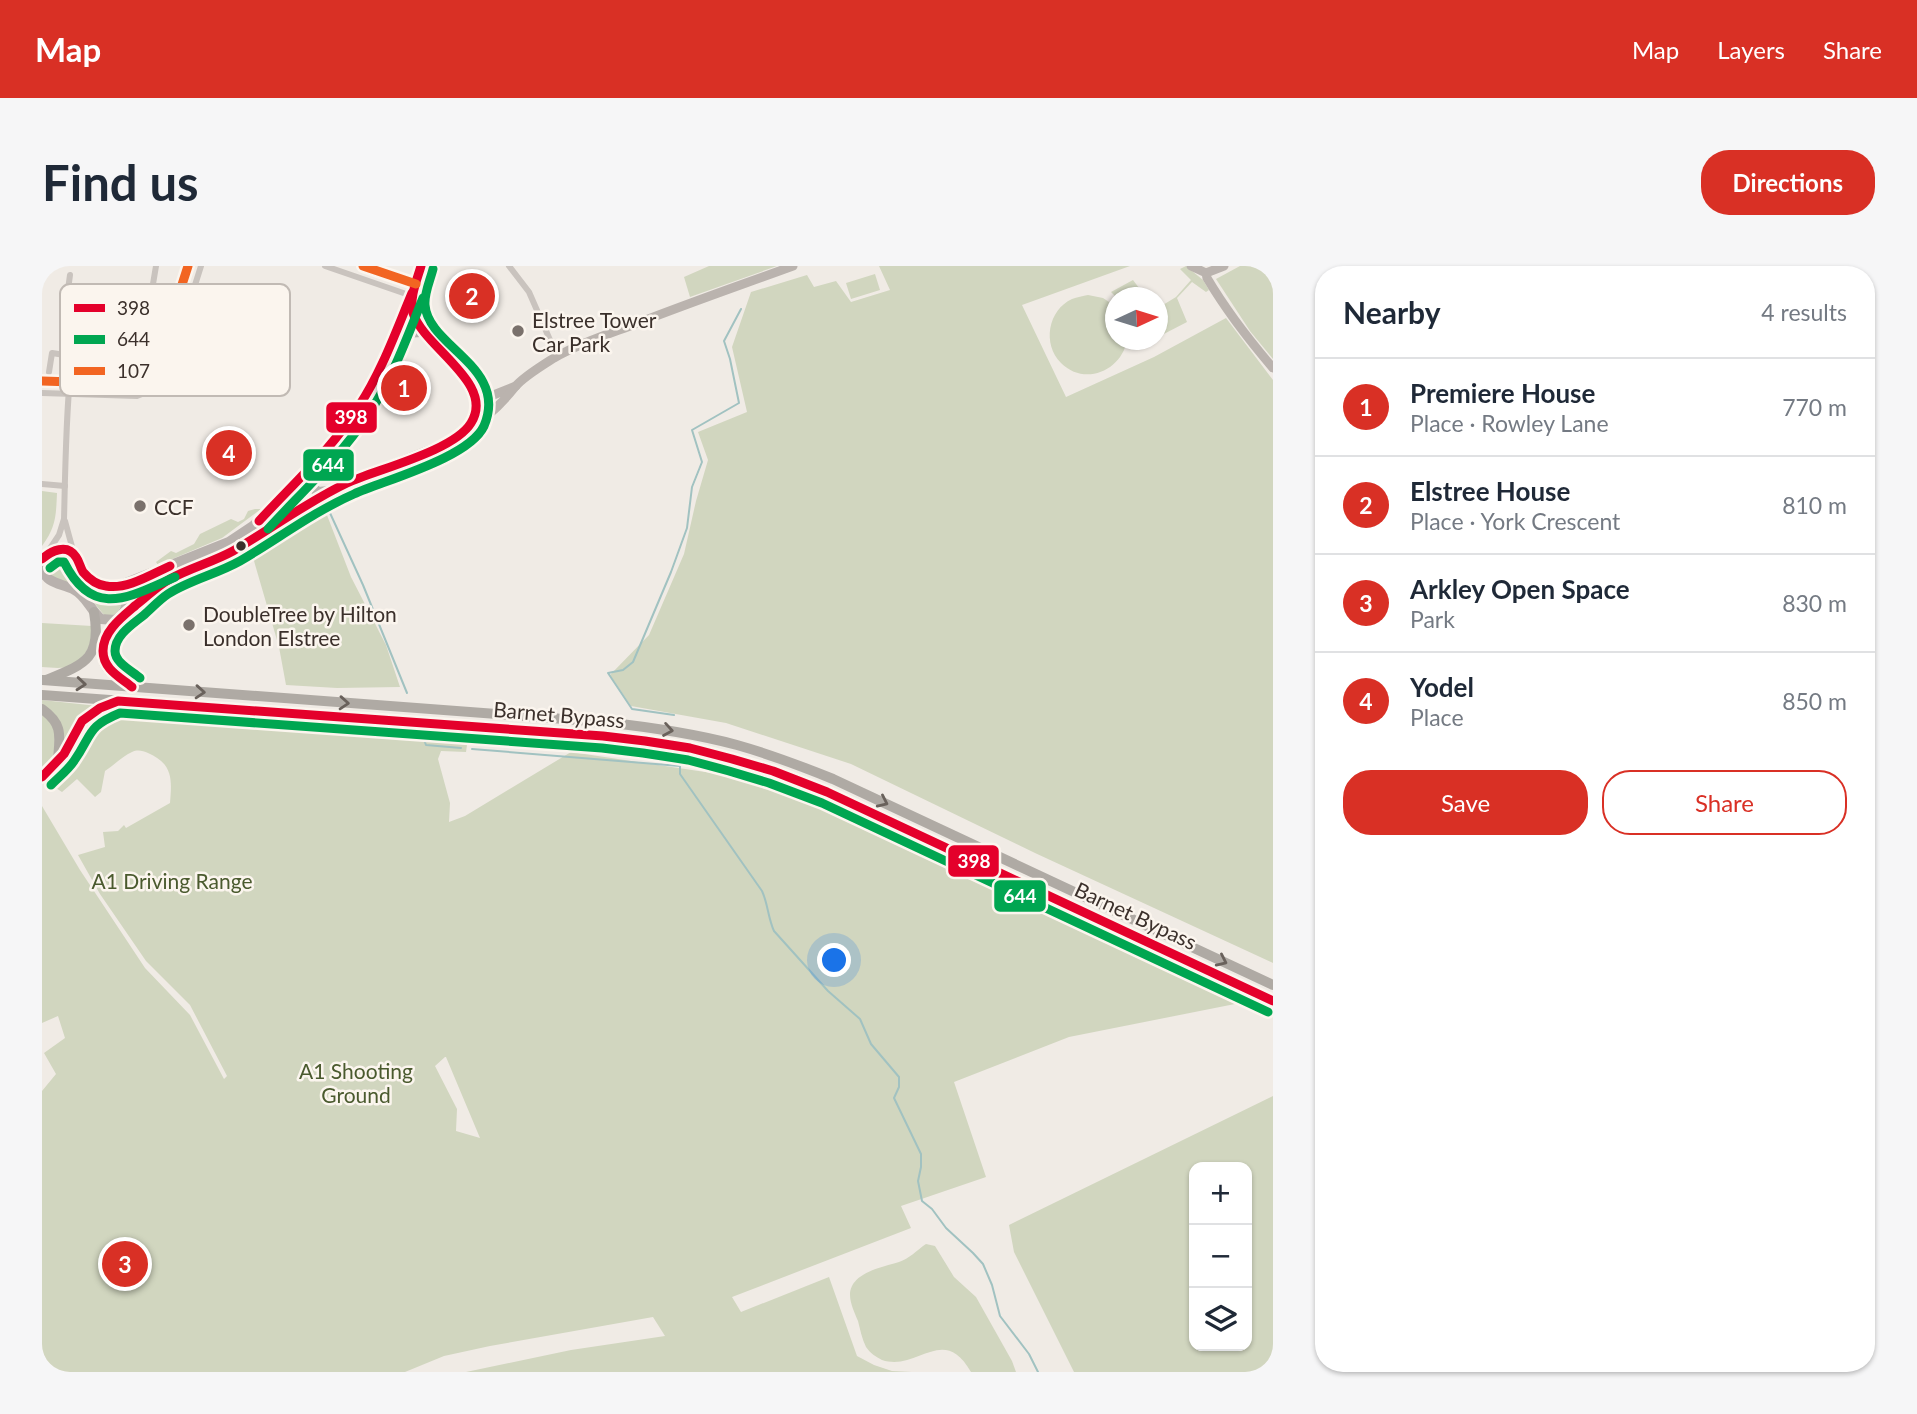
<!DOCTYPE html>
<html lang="en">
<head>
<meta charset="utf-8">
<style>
	:root { --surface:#fff; --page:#f6f6f7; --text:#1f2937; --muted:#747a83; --line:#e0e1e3; --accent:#d93025 }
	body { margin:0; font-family:Lato,sans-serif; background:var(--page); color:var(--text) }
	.controls { position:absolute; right:21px; bottom:21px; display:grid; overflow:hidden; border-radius:14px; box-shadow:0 2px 5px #0004 }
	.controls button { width:63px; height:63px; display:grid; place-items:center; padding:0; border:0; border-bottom:2px solid var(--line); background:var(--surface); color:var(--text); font:35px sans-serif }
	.compass { position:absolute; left:1063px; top:21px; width:63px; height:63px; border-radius:50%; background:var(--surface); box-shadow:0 2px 5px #0004; rotate:86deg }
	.you { position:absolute; left:793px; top:695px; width:24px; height:24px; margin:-18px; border:5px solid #fff; border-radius:50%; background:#1a73e8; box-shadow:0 0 0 10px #1a73e833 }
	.badge { display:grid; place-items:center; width:46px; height:46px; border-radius:50%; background:var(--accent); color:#fff; font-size:23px; font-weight:700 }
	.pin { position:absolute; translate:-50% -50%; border:4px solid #fff; box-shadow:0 2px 7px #0006 }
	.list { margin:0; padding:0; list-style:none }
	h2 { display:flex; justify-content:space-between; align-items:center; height:91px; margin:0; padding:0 28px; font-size:30px }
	h2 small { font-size:23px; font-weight:400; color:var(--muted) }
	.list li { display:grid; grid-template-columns:46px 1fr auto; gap:21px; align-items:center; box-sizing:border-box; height:98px; padding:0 28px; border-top:2px solid var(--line) }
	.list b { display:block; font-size:26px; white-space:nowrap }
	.list p { margin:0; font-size:23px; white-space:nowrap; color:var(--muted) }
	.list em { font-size:23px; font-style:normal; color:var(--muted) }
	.actions { display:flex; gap:14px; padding:21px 28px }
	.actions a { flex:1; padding:16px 0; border:2px solid var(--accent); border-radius:28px; text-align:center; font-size:24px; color:var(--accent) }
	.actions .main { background:var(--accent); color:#fff }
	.icon { flex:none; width:38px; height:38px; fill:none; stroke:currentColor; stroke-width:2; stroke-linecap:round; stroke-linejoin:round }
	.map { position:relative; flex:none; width:1231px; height:1106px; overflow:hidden; border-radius:28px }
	header { display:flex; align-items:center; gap:42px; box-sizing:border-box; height:98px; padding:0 35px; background:var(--accent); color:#fff }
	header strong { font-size:33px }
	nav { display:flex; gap:38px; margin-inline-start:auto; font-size:24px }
	.intro { display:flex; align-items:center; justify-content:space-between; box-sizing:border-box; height:168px; padding:0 42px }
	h1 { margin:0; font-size:49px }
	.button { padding:18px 32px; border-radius:28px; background:var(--accent); color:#fff; font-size:24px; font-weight:700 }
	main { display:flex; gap:42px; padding:0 42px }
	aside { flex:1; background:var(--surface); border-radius:28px; box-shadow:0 2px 5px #0004 }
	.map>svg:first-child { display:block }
	.green { fill:#d1d6bf; fill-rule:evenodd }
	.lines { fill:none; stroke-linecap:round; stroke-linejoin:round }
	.stream { stroke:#a1c2c1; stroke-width:2 }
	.street { stroke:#c9c3be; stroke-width:6 }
	.secondary { stroke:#bab3ae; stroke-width:9 }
	.primary { stroke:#b8b1ad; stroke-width:10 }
	.highway { stroke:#afaaa4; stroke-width:10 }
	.bus-1-casing { stroke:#fbf5ee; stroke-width:14 }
	.bus-2-casing { stroke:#fbf5ee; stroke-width:14 }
	.bus-3-casing { stroke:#fbf5ee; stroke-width:14 }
	.bus-1 { stroke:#e4002b; stroke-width:9 }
	.bus-2 { stroke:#00a651; stroke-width:9 }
	.bus-3 { stroke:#f26522; stroke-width:9 }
	.oneway { stroke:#69615b }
	.poi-dot { fill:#7a716c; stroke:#fbf5ee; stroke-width:2.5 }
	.bus-dot { fill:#3b302b; stroke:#fbf5ee; stroke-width:2.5 }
	.labels { text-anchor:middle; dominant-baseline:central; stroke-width:5; stroke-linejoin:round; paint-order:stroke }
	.poi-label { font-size:21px; fill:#3b302b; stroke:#fbf5ee; text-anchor:start }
	.street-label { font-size:21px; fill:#3b302b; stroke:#fbf5ee }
	.park-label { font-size:21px; fill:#4a5a2e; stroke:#fbf5ee }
	.key { fill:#fbf5ee; stroke:#c1bab4; stroke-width:2 }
	.key-label { font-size:19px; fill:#3b302b }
	.line-badge { stroke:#fbf5ee; stroke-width:2.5 }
	.badge-label { font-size:19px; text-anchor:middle; font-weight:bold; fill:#fff }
</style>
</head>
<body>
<header>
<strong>Map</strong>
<nav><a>Map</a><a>Layers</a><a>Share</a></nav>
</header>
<div class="intro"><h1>Find us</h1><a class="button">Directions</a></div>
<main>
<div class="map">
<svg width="1231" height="1106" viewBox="0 0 1231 1106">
	<rect width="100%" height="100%" fill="#f0ebe5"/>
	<g class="green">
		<polygon points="667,0 735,0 648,31 642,11"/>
		<polygon points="837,0 1088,0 980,39 1024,131 1112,91 1184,52 1231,114 1231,697 993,587 809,498 684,457 589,440 568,409 607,369 642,288 654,235 666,194 656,166 705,146 690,81 709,26 765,9 772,21 794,15 809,36 848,24"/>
		<polygon points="1144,0 1161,14 1167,24 1164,26 1150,16 1135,32 1145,56 1116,71 1116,42 1134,31 1149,14 1138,3"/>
		<polygon points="1198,0 1231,0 1231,93 1208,65 1174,13"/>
		<polygon points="833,8 838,24 809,33 804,17"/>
		<polygon points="1091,14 1100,26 1099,31 1074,31 1069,26"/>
		<path d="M1046,29L1061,32L1073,40V74H1085C1080,104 1043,121 1019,97C1000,78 1006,44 1030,33C1035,31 1041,30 1046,29Z"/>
		<path d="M0,225L15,227C14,250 14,261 0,280Z"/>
		<polygon points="213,243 219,243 180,272 116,299 114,296 129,285 134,287 152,278 158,268 189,253 196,256 202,253 206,245"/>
		<polygon points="283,244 309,311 344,379 358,421 295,422 244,419 237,381 210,288"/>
		<path d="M12,288C33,287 34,308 50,319C58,324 68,325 76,330L80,338L74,349L63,350L43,326L11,313L4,302L6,294Z"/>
		<path d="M0,357L50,360C52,378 42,395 24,401C17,403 7,401 0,401Z"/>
		<polygon points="0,434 56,440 24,480 0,440"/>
		<path d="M72,441L141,447L421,464L426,472L424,486L399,485L396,493L408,537L407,556L423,550L529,486L670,507L762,530L1022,651L1198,737L1027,771L912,816L944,911L859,940L869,962L690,1031L699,1046L787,1011L815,1090L832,1099L850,1105L870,1106H424L529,1084L623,1070L611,1051L448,1080L402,1090L363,1106H0V825L14,808L2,787L23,772L16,750L0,757V540L38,604L103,702L148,749L182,813L185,810L148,739L104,695L58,628L36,589L63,581L61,566L76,565L82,559L84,562L128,537C130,513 131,498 106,487C101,485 96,483 90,486C81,490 72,499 63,505L59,526L53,531L35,513L20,526L11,520L8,516L17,504L45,453ZM403,791H404L438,872L414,865L415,843L393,800Z"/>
		<polygon points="0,446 13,460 12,491 0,507"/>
		<path d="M1231,830V1106H1032L972,986L967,959ZM1205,901V1080H1152V901Z"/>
		<path d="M884,978L893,980L912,1011L934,1031L970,1095L974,1106H929C901,1057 876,1106 840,1094C834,1091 828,1087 824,1081C820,1073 818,1063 816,1055C813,1048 808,1037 808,1029C808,1007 840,1001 857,996C867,993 875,984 884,978Z"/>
	</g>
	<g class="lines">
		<g class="stream">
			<polyline points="288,247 321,319 365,427"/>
			<polyline points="632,449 590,443 566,407 581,404 591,396 629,306 645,262 650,221 660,196 650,164 697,137 688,93 682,75 699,43"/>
			<polyline points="379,465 384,479 419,482"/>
			<path d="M430,483L638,500V508L720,625C726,638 726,652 732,665L786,725L818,753L829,778L857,811V821L852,832L879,888V901L876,915L880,935L890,943L904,962L931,987L941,998L950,1019L958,1050L987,1088L996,1106"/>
		</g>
		<g class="street">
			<polyline points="283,0 370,30"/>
			<polyline points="467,0 487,26 515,90"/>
			<polyline points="28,9 25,31 40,55"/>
			<polyline points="82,90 87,58"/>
			<polyline points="7,106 10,87 29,90"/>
			<polyline points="0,127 95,130 110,124 117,118 140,60 159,0"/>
			<polyline points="0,218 23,220"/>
			<polyline points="23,255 32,288"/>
			<path d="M5,287L17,269L22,253C23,225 24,67 40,55C51,47 91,58 104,60L114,0"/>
		</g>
		<g class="secondary">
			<path d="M1149,0L1164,7L1165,12C1184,44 1207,74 1231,102"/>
			<polyline points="1164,7 1182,0"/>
			<polyline points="430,119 449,130 474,120"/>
			<path d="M426,163C444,153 461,136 473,121C481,111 501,99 512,92C538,77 567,68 596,57C647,37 699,19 751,0"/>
		</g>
		<g class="primary">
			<polyline points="352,75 361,67 380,66"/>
			<polyline points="269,201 266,212 267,219 276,226 287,225"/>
			<path d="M0,293C4,288 7,285 14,284C35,279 36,304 49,314C58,320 68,318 75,323C90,331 85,347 73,354L59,353C48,344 45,330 31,323C19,317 3,318 0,301"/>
			<polyline points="74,321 187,276 211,260 232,241 294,172 321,135 338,103 370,30 379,0"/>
			<polyline points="81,349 93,341 120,317 188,286 254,244 291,224 323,210 388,184 410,174 426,163 431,155 434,143 430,119 380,66 372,48 370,30"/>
		</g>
		<g class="highway">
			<path d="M78,352C67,369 48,389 71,408C77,413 84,416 90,421"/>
			<path d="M0,414L562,456C607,461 651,467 695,479C727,488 759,500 791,513L1231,719"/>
			<path d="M4,414C43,398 60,393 52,346"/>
			<path d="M0,429L561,470C641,479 710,496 785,526L1231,735"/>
			<path d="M0,443C21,458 18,469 16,493"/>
			<polyline points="0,511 22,488 40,455 58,442 74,436"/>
		</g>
		<g class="bus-1-casing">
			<g id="bus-1">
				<path d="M217,255C251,218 290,183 317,140C340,105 354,65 370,27"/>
				<path d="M0,293C9,285 25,277 34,291C37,295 38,301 41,306C47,313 55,319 64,320C85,324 110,308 128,300"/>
				<path d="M90,421C78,411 61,403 61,385C61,365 80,351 94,339C106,330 115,320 128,313C148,302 171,296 191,285C229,263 265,236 305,217C336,203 412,185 429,157C454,117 382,82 371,47C367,32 375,14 379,0"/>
				<polyline points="0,511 22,488 40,455 58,442 76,435 561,470 603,475 648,482 690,493 731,505 785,526 1231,735"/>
			</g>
		</g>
		<g class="bus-2-casing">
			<g id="bus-2">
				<path d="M226,263C260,226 298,191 326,149C350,114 365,71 381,32"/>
				<path d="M8,302L16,296H22C51,354 87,331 133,311"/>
				<path d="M98,412C90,405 73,397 73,385C73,369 91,358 102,349C110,342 117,334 126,328C148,314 175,308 198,295C236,273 271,246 312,228C343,214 427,192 442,160C467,101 386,81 383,39C382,27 388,15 391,3"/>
				<path d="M9,519C17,511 26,504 32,495C51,468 44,461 78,447L560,482L601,487L646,494L687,505L727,517L780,537L1226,746"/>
			</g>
		</g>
		<g class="bus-3-casing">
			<g id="bus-3">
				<polyline points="321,0 374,18"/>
				<polyline points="0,115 93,118 107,111 128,56 146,0"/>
			</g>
		</g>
		<use href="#bus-1" class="bus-1"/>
		<use href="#bus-2" class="bus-2"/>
		<use href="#bus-3" class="bus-3"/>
	</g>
	<defs><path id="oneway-chevron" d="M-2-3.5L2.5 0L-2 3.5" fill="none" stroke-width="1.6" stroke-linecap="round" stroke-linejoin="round" transform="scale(1.75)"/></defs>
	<g class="oneway">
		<use href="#oneway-chevron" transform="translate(39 418) rotate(5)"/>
		<use href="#oneway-chevron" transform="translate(158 426) rotate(4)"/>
		<use href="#oneway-chevron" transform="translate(302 437) rotate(4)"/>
		<use href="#oneway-chevron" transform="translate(626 464) rotate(10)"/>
		<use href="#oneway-chevron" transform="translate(841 536) rotate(25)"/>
		<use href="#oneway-chevron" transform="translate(1180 695) rotate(25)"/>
	</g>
	<g class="poi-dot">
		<circle cx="476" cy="65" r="7"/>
		<circle cx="98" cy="240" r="7"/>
		<circle cx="147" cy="359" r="7"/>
	</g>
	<circle class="bus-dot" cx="199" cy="280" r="6"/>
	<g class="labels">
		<g class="poi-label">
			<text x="490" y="53">Elstree Tower<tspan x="490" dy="24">Car Park</tspan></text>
			<text x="112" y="240">CCF</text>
			<text x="161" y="347">DoubleTree by Hilton<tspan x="161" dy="24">London Elstree</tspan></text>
		</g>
		<g class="street-label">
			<text transform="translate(517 448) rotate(5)">Barnet Bypass</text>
			<text transform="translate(1094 649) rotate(25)">Barnet Bypass</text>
		</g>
		<g class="park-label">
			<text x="130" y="614">A1 Driving Range</text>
			<text x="314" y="804">A1 Shooting<tspan x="314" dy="24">Ground</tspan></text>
		</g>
	</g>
	<rect x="18" y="18" width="230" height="112" rx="10" class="key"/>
	<rect x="32" y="38" width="31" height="8" fill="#e4002b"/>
	<rect x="32" y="69" width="31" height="9" fill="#00a651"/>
	<rect x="32" y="101" width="31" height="8" fill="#f26522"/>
	<g class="key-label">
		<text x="75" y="49">398</text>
		<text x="75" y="80">644</text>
		<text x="75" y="112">107</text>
	</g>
	<g class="line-badge">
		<rect x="283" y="135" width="53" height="33" rx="7" fill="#e4002b"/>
		<rect x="260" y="182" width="53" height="34" rx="7" fill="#00a651"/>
		<rect x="905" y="578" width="53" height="34" rx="7" fill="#e4002b"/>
		<rect x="951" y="613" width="54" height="34" rx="7" fill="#00a651"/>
	</g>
	<g class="badge-label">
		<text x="309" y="158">398</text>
		<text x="286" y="206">644</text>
		<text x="932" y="602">398</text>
		<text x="978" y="637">644</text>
	</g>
</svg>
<div class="controls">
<button>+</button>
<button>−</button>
<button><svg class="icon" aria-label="layers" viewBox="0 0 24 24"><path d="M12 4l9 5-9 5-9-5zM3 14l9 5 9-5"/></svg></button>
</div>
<svg class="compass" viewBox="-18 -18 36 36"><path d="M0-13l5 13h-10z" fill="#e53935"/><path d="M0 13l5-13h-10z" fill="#747a83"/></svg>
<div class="you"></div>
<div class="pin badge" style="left:362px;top:122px">1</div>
<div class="pin badge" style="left:430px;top:30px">2</div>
<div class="pin badge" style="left:83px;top:998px">3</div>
<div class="pin badge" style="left:187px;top:187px">4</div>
</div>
<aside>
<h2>Nearby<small>4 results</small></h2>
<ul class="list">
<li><span class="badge">1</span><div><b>Premiere House</b><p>Place · Rowley Lane</p></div><em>770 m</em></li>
<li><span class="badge">2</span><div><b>Elstree House</b><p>Place · York Crescent</p></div><em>810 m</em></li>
<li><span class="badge">3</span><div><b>Arkley Open Space</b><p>Park</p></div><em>830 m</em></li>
<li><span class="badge">4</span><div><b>Yodel</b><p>Place</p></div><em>850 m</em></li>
</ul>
<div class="actions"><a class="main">Save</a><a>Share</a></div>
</aside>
</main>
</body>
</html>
